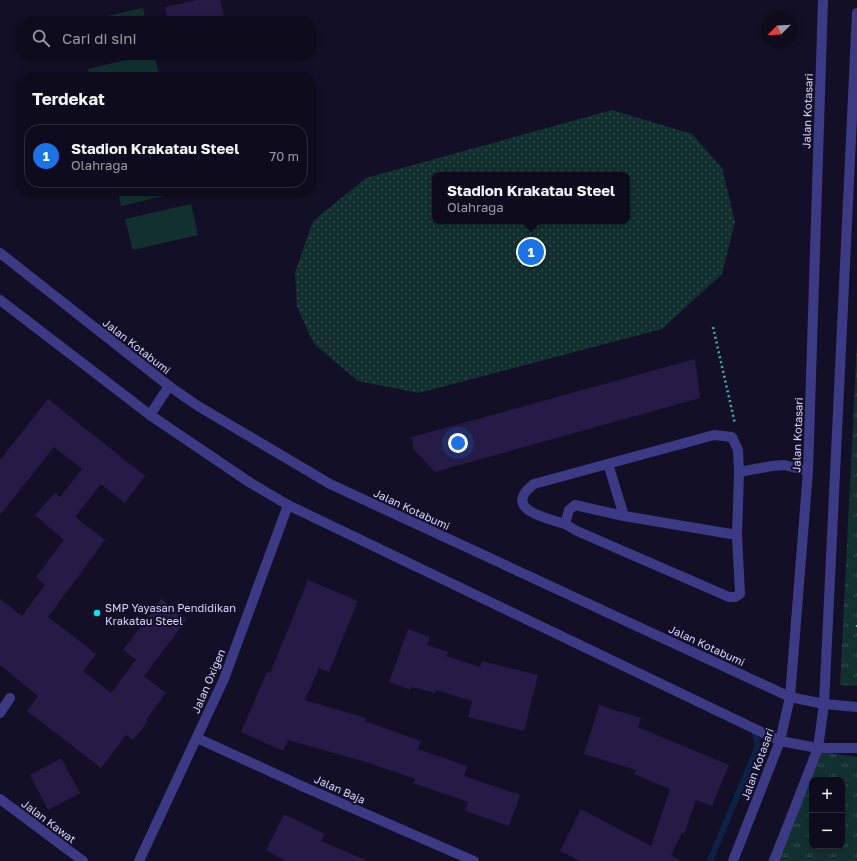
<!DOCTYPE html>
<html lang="id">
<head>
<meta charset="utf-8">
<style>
	:root { --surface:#0e0b1c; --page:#171425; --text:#f1f3f6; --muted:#9b9ba3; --line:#2e2b3b; --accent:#1a73e8 }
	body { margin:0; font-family:"Golos Text",sans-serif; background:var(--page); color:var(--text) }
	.controls { position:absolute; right:12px; bottom:12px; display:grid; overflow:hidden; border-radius:8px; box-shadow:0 2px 6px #0003 }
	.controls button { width:36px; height:36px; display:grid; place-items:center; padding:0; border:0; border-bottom:1px solid var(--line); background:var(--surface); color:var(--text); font:20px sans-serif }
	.compass { position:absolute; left:761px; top:12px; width:36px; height:36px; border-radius:50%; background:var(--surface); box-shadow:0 2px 6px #0003; rotate:246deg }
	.you { position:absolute; left:458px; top:443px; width:14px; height:14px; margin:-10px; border:3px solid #fff; border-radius:50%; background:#1a73e8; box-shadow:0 0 0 6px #1a73e833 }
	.badge { display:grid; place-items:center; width:26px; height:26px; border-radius:50%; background:var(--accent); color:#fff; font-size:13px; font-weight:700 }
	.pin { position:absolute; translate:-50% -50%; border:2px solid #fff; box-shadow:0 1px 4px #0006 }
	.popup { position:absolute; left:432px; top:172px; width:198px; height:52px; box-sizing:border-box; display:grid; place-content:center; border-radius:8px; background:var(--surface); filter:drop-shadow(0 1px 3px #0005); font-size:13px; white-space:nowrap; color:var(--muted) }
	.popup b { font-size:15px; color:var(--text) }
	.popup::after { content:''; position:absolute; left:50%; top:100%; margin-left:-8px; border:8px solid transparent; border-top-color:var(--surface) }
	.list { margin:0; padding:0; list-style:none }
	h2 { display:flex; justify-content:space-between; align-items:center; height:52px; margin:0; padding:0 16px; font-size:17px }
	h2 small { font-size:13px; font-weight:400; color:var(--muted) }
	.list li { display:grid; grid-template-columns:26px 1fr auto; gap:12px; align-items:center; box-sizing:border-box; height:64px; margin:0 8px 8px; padding:0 8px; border:1px solid var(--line); border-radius:16px }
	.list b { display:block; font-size:15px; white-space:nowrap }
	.list p { margin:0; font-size:13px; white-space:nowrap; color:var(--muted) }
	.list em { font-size:13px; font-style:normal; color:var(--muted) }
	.icon { flex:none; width:22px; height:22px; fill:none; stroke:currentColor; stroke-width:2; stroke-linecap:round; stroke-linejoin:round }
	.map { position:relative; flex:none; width:857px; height:861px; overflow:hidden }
	.search { position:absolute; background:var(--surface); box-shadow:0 2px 6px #0003; left:16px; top:16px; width:300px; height:44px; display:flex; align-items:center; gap:10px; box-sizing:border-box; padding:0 14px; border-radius:16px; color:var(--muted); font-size:15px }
	.panel { position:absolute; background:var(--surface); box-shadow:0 2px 6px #0003; left:16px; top:72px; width:300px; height:124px; border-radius:16px }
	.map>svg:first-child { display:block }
	.grass { fill:url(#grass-dots); fill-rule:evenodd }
	.park { fill:url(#park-tufts); fill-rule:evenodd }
	.pitch { fill:#12302f }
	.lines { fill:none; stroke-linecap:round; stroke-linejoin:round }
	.stream { stroke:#0c2248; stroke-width:6 }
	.building { fill:#241b47 }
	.path { stroke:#2fb8b0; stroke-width:2.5; stroke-dasharray:2 3; stroke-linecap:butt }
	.service { stroke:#3d3a85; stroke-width:10 }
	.minor { stroke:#3d3a85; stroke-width:10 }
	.poi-dot { fill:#00e5ff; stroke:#130f26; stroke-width:1.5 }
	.labels { text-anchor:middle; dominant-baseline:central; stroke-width:4; stroke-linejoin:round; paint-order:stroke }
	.street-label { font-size:11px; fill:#d9d4ff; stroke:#130f26 }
	.poi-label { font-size:11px; fill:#d9d4ff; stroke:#130f26; text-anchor:start }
</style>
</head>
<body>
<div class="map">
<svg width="857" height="861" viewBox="0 0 857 861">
	<defs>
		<pattern id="grass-dots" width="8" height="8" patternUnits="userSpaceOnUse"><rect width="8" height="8" fill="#12302f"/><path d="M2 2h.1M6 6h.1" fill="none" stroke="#344d4e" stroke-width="1.8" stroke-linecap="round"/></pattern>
		<pattern id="park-tufts" width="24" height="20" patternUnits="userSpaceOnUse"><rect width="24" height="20" fill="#12302f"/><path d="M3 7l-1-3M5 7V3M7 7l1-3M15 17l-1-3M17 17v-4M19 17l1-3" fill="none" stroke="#344d4e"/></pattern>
	</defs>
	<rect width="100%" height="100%" fill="#130f26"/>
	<path class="grass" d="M612,110L692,134L722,168L735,222L722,274L662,329L419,393L358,381L314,344L297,307L295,273L313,221L366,178ZM435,175H627V221H435Z"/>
	<g class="park">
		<polygon points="857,342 857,686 840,685"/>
		<path d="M813,751L857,757V861H768ZM812,780H842V846H812Z"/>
	</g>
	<g class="pitch">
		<polygon points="143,8 146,21 86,21 142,8"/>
		<polygon points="147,55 154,55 160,77 90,77 88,69"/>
		<polygon points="118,191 186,191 121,206"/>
		<polygon points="191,204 198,235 133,250 125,219"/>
	</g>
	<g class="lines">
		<polyline class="stream" points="710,861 758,746 754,730"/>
	</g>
	<g class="building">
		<polygon points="197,0 220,0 225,21 168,21 165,7"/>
		<polygon points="695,359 700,398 435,472 413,449 412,437"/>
		<polygon points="48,399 145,476 125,503 101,484 75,517 105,540 48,617 96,654 83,671 111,693 136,660 123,650 161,599 187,619 144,676 166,693 146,720 148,721 133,740 126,735 101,768 27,711 38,696 0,665 0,599 22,616 45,585 36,577 64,540 35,515 55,493 60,497 82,469 54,447 0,515 0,460"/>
		<polygon points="308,580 358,601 329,672 319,668 305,700 366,718 365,721 421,741 418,749 467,766 464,776 520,795 509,826 465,811 468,802 413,783 415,779 366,762 288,740 283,751 241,732 267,672 270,673"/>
		<polygon points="408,629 430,637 427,645 448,652 446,656 480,667 482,661 538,675 524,731 468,717 472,701 436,690 435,693 411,687 411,690 389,682"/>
		<polygon points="599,705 641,718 638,727 729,765 712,806 696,800 684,834 682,833 671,855 681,861 580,861 560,851 581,809 651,846 670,789 634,774 636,770 584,754"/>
		<polygon points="61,758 80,793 48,810 30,775"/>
		<polygon points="284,814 325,834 321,841 368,861 286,861 266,850"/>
	</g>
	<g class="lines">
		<g class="path">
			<polyline points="713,327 735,424"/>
			<polyline points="857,625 857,630"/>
		</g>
		<g class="service">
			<polyline points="608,464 624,516"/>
			<path d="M565,524C546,518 501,509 534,484L714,435L732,437L738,450L739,472"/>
			<polyline points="737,535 624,516 575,505 569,510 565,524 577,531 729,597 735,597 740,594 737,535 739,472 772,466 784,465 808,471"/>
			<polyline points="0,713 10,698"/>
		</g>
		<g class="minor">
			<polyline points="0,253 169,386 198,406 330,484 790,697 824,704 857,707"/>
			<polyline points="0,300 150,415 249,482 288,505 780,741 818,748 857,748"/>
			<polyline points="150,415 169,386"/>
			<polyline points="197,738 304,787 474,861"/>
			<polyline points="0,799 83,861"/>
			<polyline points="139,861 224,679 288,505"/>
			<polyline points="733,861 780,741 790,697 808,471 823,0"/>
			<polyline points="774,861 818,748 824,704 857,13"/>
		</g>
	</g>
	<circle class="poi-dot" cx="97" cy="613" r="4"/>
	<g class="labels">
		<g class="street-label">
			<text transform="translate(807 111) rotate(-88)">Jalan Kotasari</text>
			<text transform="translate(137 346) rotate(38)">Jalan Kotabumi</text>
			<text transform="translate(797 435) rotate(-88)">Jalan Kotasari</text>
			<text transform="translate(412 509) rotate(25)">Jalan Kotabumi</text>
			<text transform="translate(707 645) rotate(25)">Jalan Kotabumi</text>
			<text transform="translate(208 681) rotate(-67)">Jalan Oxigen</text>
			<text transform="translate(757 764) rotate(-70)">Jalan Kotasari</text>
			<text transform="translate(340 789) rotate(24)">Jalan Baja</text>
			<text transform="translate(49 821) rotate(37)">Jalan Kawat</text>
		</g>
		<g class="poi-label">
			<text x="105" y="607">SMP Yayasan Pendidikan<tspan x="105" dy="13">Krakatau Steel</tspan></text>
		</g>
	</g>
</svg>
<div class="controls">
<button>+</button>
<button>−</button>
</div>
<svg class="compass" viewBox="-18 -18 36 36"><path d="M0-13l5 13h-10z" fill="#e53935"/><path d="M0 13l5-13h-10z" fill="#9b9ba3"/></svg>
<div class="you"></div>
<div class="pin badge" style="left:531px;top:252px">1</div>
<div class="popup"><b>Stadion Krakatau Steel</b>Olahraga</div>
<div class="search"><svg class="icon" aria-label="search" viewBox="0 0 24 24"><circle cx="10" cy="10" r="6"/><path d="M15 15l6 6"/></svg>Cari di sini</div>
<section class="panel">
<h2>Terdekat<small></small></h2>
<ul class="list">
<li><span class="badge">1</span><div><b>Stadion Krakatau Steel</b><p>Olahraga</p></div><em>70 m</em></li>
</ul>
</section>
</div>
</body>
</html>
